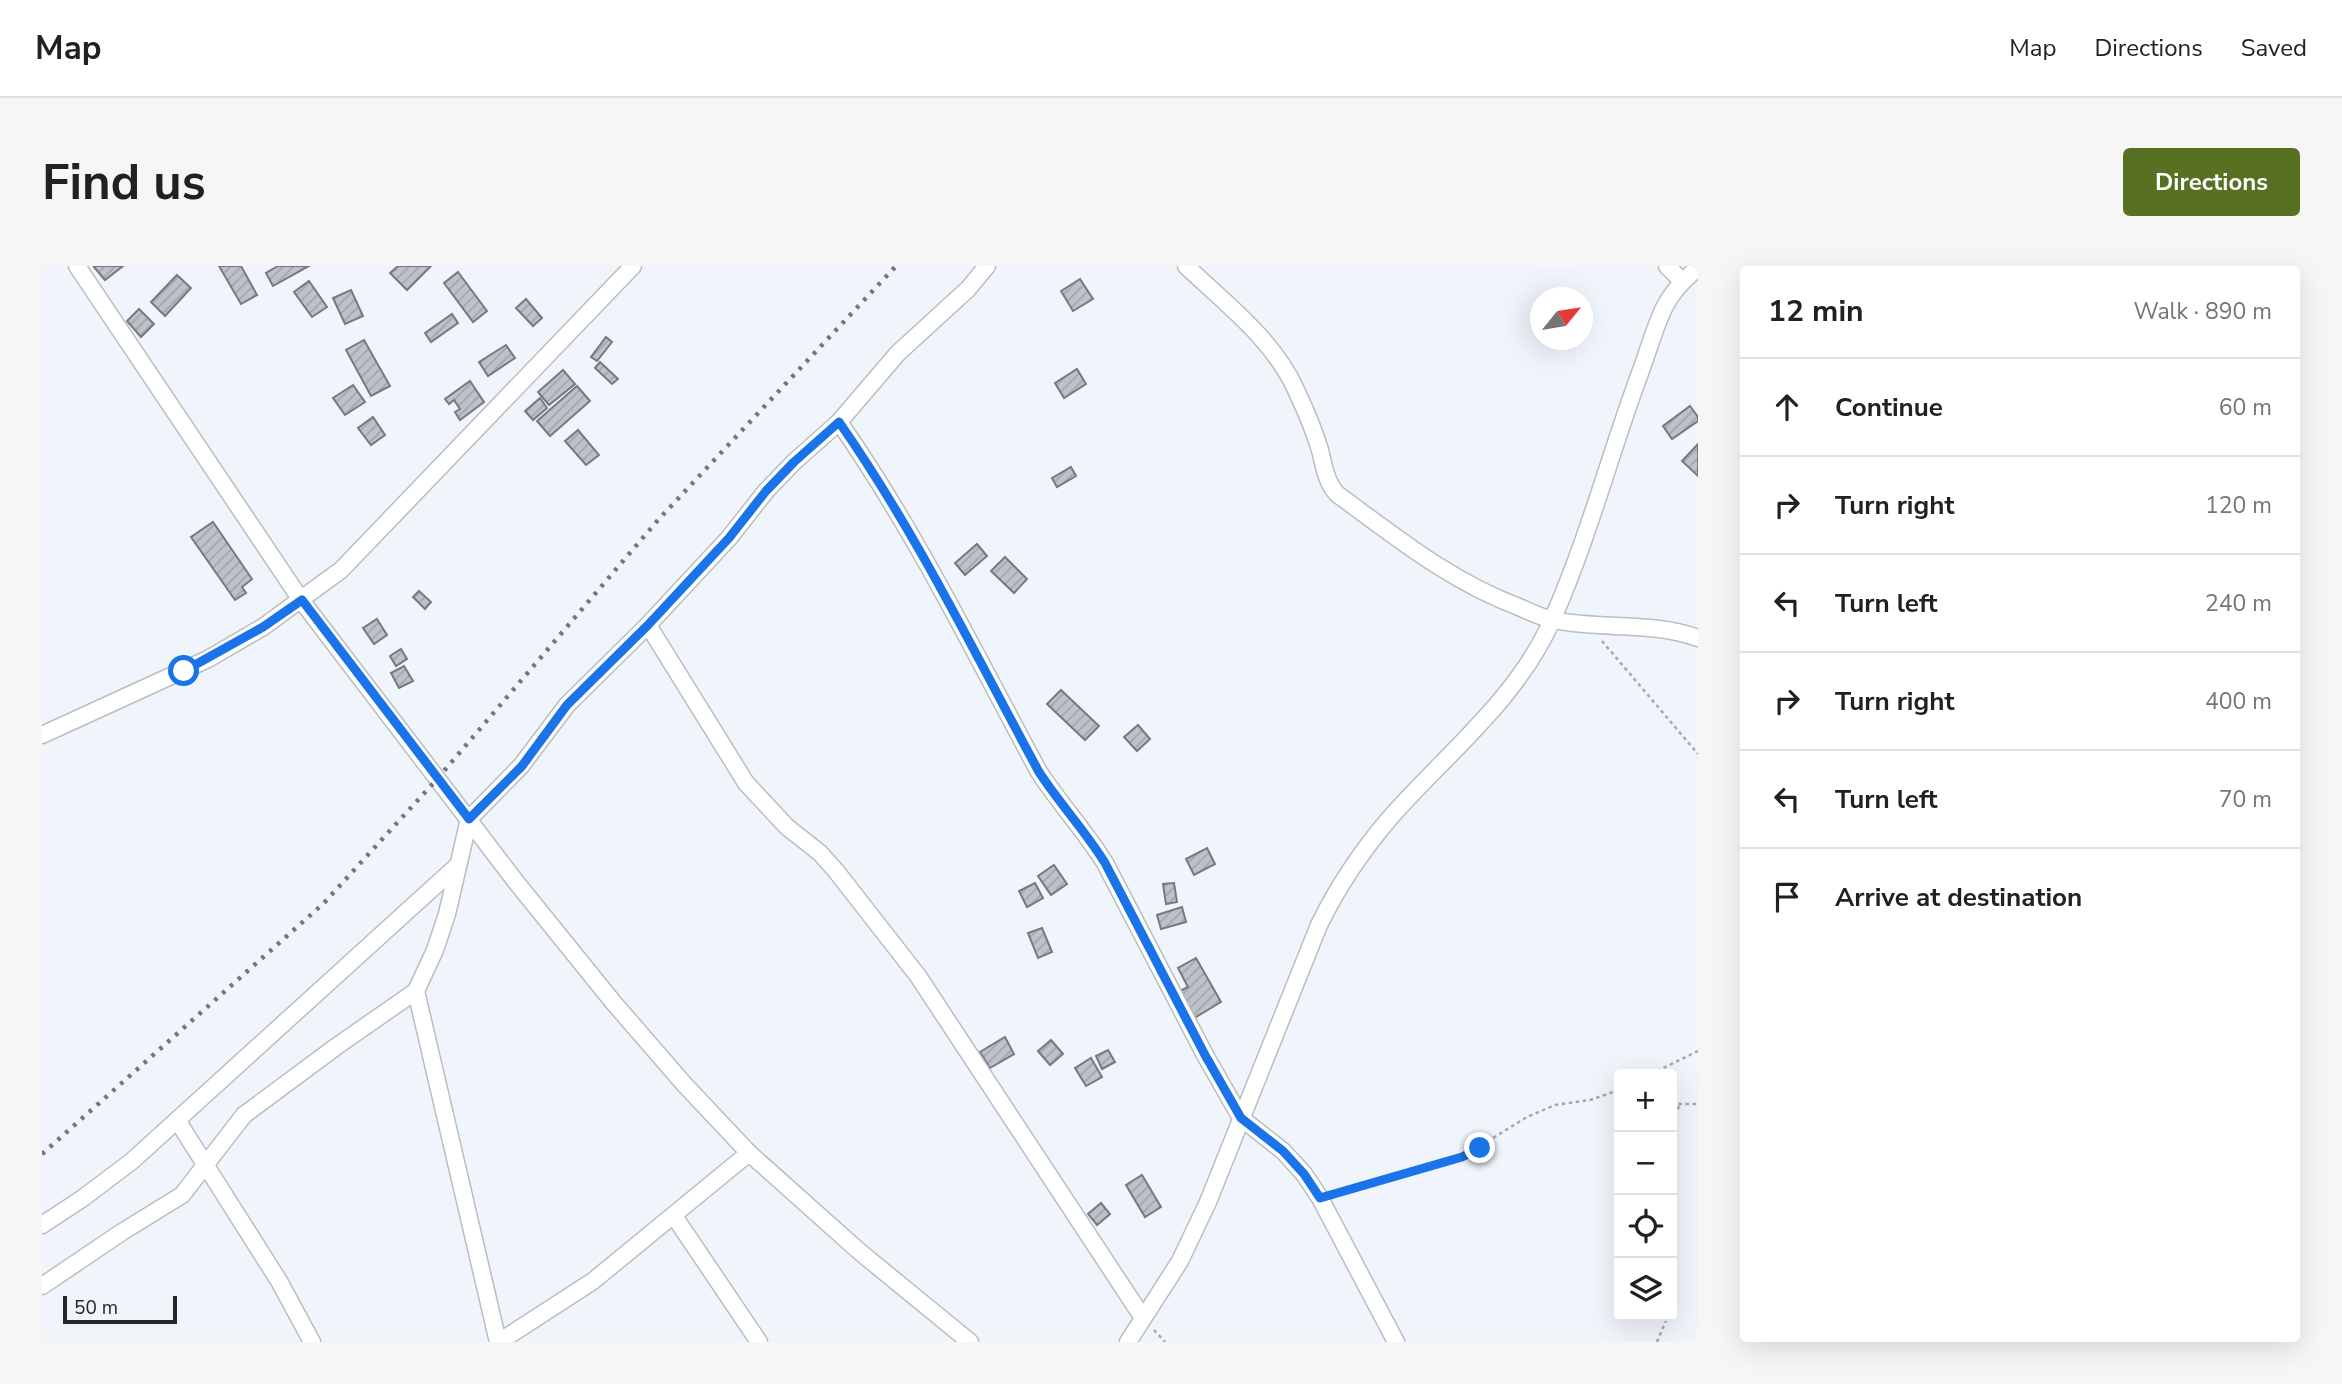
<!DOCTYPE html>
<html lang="en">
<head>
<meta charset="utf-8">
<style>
	:root { --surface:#fff; --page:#f6f6f6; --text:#202124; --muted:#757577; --line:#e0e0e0; --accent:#577021 }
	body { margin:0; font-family:"Nunito Sans",sans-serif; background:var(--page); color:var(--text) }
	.controls { position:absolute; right:21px; bottom:21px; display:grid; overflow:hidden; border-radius:7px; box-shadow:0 7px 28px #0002 }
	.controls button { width:63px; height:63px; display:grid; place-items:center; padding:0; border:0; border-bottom:2px solid var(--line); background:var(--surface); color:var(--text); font:35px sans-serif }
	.compass { position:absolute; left:1488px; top:21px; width:63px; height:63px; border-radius:50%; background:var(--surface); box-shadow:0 7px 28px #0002; rotate:60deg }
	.scale { position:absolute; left:21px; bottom:18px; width:114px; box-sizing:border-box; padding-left:7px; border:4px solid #242628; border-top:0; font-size:19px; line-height:24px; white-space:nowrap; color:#242628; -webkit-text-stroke:5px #f0f5fb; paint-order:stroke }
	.stop { position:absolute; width:21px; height:21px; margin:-16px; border:5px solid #1a73e8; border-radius:50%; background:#fff }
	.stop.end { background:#1a73e8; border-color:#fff; box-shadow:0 2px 7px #0008 }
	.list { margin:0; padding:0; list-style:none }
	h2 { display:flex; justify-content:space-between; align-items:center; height:91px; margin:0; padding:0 28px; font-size:30px }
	h2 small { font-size:23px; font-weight:400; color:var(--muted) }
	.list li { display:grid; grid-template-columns:46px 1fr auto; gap:21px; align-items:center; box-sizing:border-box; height:98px; padding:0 28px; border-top:2px solid var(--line) }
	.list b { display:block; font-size:26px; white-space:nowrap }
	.list em { font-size:23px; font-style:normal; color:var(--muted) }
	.icon { flex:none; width:38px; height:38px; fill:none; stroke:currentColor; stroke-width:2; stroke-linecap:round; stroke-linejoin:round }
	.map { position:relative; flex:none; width:1656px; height:1076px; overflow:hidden; border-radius:7px }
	header { display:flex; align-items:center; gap:42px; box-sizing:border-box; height:98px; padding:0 35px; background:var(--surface); border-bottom:2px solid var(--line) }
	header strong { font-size:33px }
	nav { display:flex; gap:38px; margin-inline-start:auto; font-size:24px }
	.intro { display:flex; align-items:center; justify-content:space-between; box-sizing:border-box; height:168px; padding:0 42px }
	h1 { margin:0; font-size:49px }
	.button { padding:18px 32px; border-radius:7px; background:var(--accent); color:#fff; font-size:24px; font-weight:700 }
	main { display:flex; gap:42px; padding:0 42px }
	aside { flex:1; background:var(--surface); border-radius:7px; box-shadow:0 7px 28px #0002 }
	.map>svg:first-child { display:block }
	.building { fill:url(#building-hatch); stroke:#767a80; stroke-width:2 }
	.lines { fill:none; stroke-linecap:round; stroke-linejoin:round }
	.minor-casing { stroke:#b9bdc4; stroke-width:19 }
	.path { stroke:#a5a9ae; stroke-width:2.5; stroke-dasharray:3.5 3.5; stroke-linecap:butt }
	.minor { stroke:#fff; stroke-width:16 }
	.rail { stroke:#73767a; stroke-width:4.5; stroke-dasharray:3.5 7; stroke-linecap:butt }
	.route { stroke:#1a73e8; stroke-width:9 }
</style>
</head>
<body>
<header>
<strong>Map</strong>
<nav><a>Map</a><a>Directions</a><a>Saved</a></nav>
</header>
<div class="intro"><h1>Find us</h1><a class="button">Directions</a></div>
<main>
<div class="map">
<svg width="1656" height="1076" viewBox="0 0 1656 1076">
	<defs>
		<pattern id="building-hatch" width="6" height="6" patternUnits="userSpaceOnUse" patternTransform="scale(1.75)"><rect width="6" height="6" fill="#bdc1c8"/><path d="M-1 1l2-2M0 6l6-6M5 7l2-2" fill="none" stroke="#a2a6ac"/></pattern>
	</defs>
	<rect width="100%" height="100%" fill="#f0f5fb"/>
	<g class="building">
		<polygon points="54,0 81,0 63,14 52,1"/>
		<polygon points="177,0 199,0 215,29 199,38"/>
		<polygon points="236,0 267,0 231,20 224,7"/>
		<polygon points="356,0 389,0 365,24 348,7"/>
		<polygon points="416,6 445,45 431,56 402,17"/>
		<polygon points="135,9 149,22 123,50 109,36"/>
		<polygon points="1038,13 1051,33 1031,45 1019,25"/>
		<polygon points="267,15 285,41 270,51 252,26"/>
		<polygon points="309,24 321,50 303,58 291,32"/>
		<polygon points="484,33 500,52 491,60 474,42"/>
		<polygon points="97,43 112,58 99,71 85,55"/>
		<polygon points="410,48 416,57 389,76 383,67"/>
		<polygon points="564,71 570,76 555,95 549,91"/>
		<polygon points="322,74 348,120 329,130 304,84"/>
		<polygon points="464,79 473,92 446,110 437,96"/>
		<polygon points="558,96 576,113 570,118 553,102"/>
		<polygon points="1035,103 1044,118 1022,132 1013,117"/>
		<polygon points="521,104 533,118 507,139 496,126"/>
		<polygon points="428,115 442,136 418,154 413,146 418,143 412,134 407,138 403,133"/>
		<polygon points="311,119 323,136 303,149 291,132"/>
		<polygon points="535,120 548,135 508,170 495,155"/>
		<polygon points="498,132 505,142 491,154 483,145"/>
		<polygon points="1648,140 1656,151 1656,155 1630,173 1621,160"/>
		<polygon points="331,151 343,169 329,179 316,162"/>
		<polygon points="536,164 557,189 544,199 523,175"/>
		<polygon points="1656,178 1656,210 1640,195"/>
		<polygon points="1029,201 1034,210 1015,221 1010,212"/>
		<polygon points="171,256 210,313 200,321 204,327 193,334 149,271"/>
		<polygon points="935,278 945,290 923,309 913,297"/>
		<polygon points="963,291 985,313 972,327 949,305"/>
		<polygon points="377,325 389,336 383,343 371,331"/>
		<polygon points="335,353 345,369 332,378 321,362"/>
		<polygon points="359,383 365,393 354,400 348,390"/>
		<polygon points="362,400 371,415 357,422 349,407"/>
		<polygon points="1019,424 1057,460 1043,474 1005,438"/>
		<polygon points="1096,459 1108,473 1095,485 1082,471"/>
		<polygon points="1165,582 1173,598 1152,609 1144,593"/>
		<polygon points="1012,599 1025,618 1009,629 996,610"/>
		<polygon points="993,617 1001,632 985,641 977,625"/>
		<polygon points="1132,617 1135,636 1124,638 1121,618"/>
		<polygon points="1140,641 1144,656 1119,663 1115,649"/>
		<polygon points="1000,662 1010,686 996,692 986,667"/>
		<polygon points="1154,692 1179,736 1149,754 1134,727 1146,721 1136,702"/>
		<polygon points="963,771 972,788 948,802 938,786"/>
		<polygon points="1009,774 1021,788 1008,799 996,785"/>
		<polygon points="1066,784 1073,796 1060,803 1054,790"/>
		<polygon points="1049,792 1060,811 1044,820 1033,802"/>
		<polygon points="1100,909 1119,941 1103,951 1084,919"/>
		<polygon points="1059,937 1068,948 1055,959 1046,948"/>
	</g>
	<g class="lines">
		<g class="minor-casing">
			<g id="minor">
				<polyline points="35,0 259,334 474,616 571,736 642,818 707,887 818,986 928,1076"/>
				<path d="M1144,0C1183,37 1231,73 1254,124C1263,143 1272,164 1278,184C1282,200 1284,216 1295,228C1354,271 1409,316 1477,341C1488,346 1500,352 1512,354C1559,364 1610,355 1656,372"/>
				<polyline points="1625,0 1640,15"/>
				<path d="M797,156C874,266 933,388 997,506C1018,538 1043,565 1063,597L1163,789L1199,852L1241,885L1262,908L1278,932L1354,1076"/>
				<polyline points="606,359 704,517 745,561 778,587 794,605 876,710 1101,1052"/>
				<polyline points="0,469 166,393 221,361 299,304 591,0"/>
				<polyline points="374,725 456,1076"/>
				<polyline points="135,854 237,1015 270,1076"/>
				<polyline points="632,950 717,1076"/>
				<polyline points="0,959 41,932 90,895 416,599"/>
				<polyline points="0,1020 80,966 140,929 202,849 295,780 374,725 393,684 405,648 427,553 479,500 525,439 606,359 687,272 724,225 752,196 797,156 856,87 926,23 945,0"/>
				<polyline points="457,1076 551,1015 707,887"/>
				<path d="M1086,1076L1138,995L1166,936L1277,659C1296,620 1319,586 1347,553C1404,488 1476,433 1511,352C1546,273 1568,188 1598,107C1606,86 1612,63 1622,42C1630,26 1642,13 1656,2"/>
			</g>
		</g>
		<g class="path">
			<polyline points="1560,375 1656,488"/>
			<polyline points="1609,808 1656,785"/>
			<polyline points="1630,835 1638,838 1656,838"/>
			<polyline points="1630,856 1638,838"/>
			<polyline points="1294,928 1420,891 1485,851 1513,839 1548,834 1577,824"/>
			<polyline points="1112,1064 1123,1076"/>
			<polyline points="1615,1076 1626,1050"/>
		</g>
		<use href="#minor" class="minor"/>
		<polyline class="rail" points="0,888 282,637 396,512 616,254 854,0"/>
	</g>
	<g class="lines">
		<path class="route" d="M142,405L221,361L260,334L427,553L480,500L525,439L606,359L687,272L724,225L752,196L797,156C874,266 933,388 997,506C1018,538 1043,565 1063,597L1163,789L1199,852L1241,885L1262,908L1278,932L1420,891L1438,882"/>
	</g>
</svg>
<div class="controls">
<button>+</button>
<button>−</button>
<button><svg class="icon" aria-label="locate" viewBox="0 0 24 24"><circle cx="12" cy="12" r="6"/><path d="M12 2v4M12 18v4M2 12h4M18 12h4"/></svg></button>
<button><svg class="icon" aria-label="layers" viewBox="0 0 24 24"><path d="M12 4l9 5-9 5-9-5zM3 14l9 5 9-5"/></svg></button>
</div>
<svg class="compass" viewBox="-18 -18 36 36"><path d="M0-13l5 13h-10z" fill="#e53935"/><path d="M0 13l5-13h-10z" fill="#757577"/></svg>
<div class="scale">50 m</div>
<div class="stop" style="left:142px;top:405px"></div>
<div class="stop end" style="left:1438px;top:882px"></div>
</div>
<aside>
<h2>12 min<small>Walk · 890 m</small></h2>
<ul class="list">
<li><svg class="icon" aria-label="ahead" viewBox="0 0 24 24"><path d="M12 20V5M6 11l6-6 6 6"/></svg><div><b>Continue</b></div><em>60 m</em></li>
<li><svg class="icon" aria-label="right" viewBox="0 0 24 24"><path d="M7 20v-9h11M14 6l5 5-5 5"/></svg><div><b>Turn right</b></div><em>120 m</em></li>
<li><svg class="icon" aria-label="left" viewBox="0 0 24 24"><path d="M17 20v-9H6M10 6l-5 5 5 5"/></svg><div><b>Turn left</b></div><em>240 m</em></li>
<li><svg class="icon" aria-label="right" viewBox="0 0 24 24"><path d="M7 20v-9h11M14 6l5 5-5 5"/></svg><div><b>Turn right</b></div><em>400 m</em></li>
<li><svg class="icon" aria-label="left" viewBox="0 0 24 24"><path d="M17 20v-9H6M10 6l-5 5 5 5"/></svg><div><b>Turn left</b></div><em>70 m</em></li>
<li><svg class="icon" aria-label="arrive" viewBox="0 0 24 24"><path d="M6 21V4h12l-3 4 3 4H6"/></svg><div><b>Arrive at destination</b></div></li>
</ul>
</aside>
</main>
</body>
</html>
